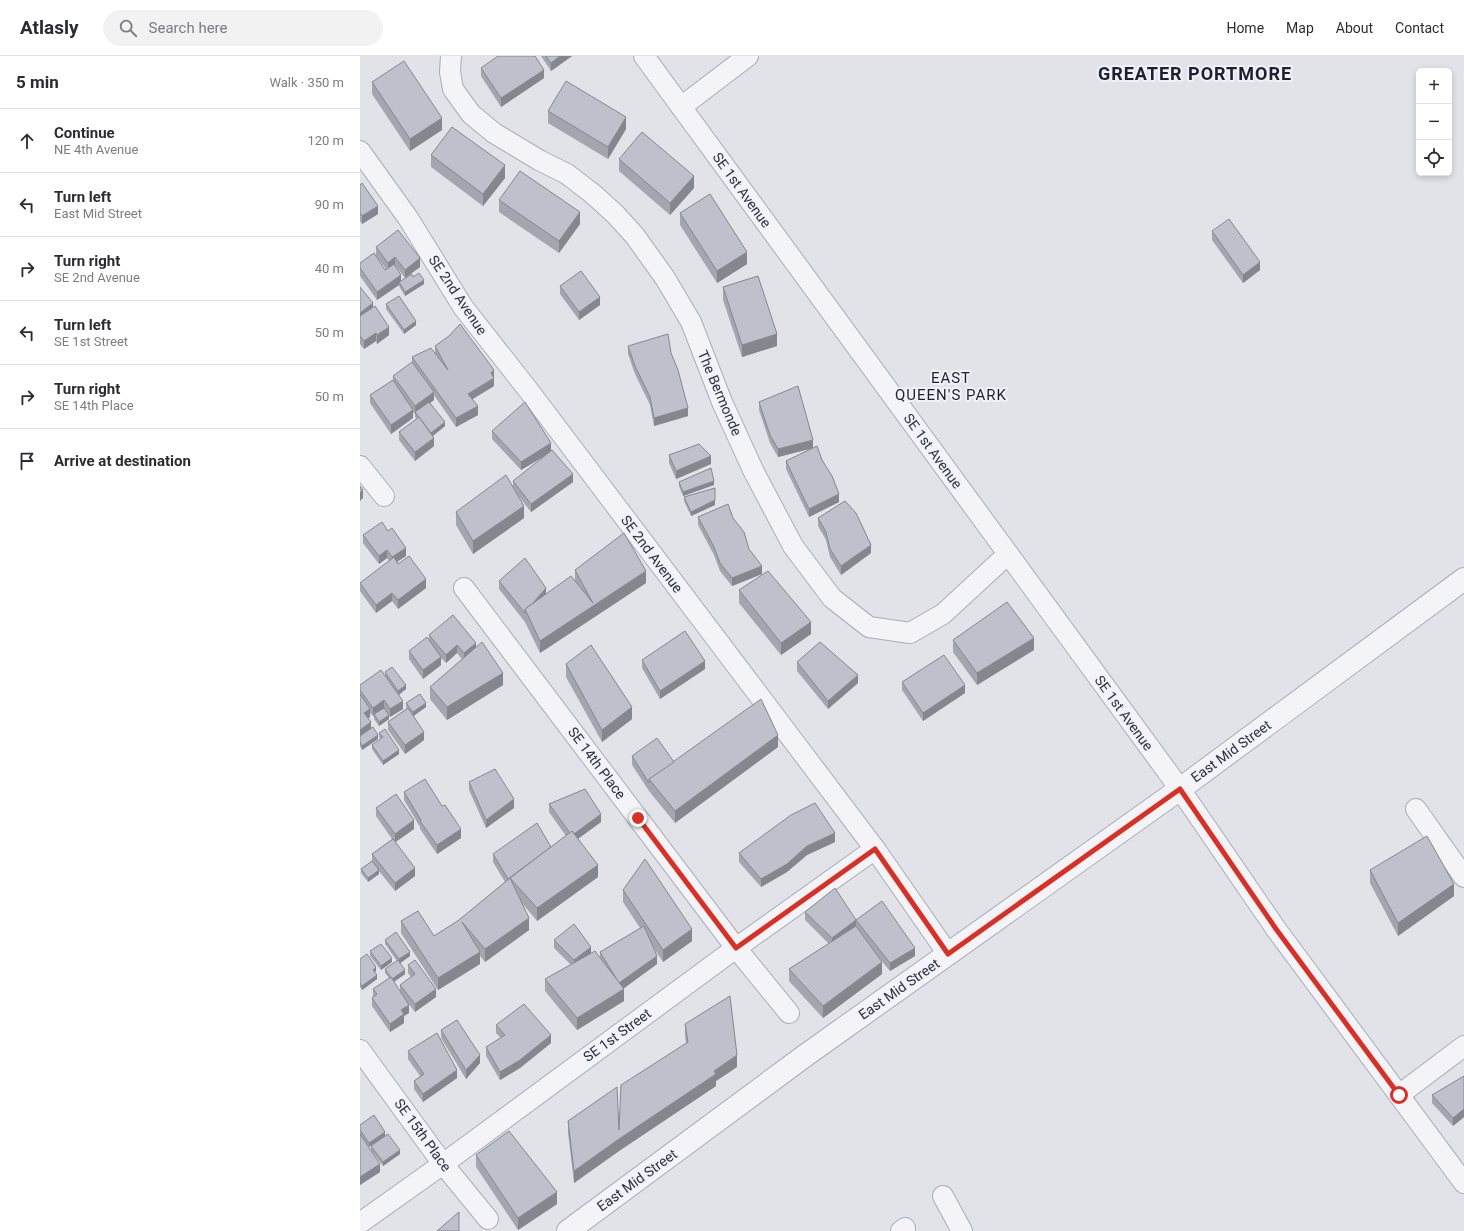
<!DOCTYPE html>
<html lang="en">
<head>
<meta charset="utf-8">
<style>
	:root { --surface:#fff; --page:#f2f2f3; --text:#2b2b33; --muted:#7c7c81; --line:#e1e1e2 }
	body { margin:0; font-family:Roboto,sans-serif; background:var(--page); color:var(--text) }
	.controls { position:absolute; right:12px; top:12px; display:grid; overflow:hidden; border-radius:6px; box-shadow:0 2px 6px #0003 }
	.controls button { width:36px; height:36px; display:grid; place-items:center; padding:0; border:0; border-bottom:1px solid var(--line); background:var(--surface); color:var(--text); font:20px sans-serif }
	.stop { position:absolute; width:12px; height:12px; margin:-9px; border:3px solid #d93025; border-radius:50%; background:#fff }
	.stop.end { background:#d93025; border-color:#fff; box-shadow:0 1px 4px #0008 }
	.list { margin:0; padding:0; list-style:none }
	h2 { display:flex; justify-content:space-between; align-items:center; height:52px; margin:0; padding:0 16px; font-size:17px }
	h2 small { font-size:13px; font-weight:400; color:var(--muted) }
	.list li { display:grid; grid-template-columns:26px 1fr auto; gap:12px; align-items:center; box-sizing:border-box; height:64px; padding:0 16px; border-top:1px solid var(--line) }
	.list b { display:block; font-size:15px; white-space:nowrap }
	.list p { margin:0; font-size:13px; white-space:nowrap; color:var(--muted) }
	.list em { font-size:13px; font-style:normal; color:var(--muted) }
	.icon { flex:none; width:22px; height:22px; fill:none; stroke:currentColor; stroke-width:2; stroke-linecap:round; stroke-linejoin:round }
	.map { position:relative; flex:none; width:1104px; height:1175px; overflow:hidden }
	header { display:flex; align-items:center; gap:24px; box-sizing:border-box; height:56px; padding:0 20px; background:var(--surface); border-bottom:1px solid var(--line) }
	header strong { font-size:19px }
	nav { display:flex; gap:22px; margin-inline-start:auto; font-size:14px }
	.search { width:280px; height:36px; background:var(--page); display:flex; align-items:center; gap:10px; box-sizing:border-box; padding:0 14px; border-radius:22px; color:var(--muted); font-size:15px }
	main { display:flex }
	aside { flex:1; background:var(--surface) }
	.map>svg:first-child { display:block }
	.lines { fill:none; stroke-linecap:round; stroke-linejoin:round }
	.minor-casing { stroke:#aaadb6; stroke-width:22 }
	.tertiary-casing { stroke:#aaadb6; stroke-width:24 }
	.minor { stroke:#f4f4f8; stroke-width:20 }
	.tertiary { stroke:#f4f4f8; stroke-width:22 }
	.wall { fill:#a3a6af }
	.shaded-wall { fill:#85878f }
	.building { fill:#bec1cc; stroke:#85878f }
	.route { stroke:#d93025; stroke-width:5 }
	.labels { text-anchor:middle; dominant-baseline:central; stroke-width:4; stroke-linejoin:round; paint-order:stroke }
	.street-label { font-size:14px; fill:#2a2e40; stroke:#f1f2f7 }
	.neighbourhood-label { font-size:15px; letter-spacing:1px; fill:#1c2031; stroke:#f1f2f7 }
	.district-label { font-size:18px; font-weight:bold; letter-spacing:1px; fill:#1c2031; stroke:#f1f2f7 }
</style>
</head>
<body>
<header>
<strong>Atlasly</strong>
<div class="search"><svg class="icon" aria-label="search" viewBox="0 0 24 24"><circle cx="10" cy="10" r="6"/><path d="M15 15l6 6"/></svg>Search here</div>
<nav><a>Home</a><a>Map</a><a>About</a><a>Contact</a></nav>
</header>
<main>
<aside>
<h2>5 min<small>Walk · 350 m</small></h2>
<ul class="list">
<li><svg class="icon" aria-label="ahead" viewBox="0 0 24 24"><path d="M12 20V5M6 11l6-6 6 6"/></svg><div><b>Continue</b><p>NE 4th Avenue</p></div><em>120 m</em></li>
<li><svg class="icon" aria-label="left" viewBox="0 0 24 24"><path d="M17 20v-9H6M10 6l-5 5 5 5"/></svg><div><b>Turn left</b><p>East Mid Street</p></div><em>90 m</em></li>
<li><svg class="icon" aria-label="right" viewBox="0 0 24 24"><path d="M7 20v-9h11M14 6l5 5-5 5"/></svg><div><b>Turn right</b><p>SE 2nd Avenue</p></div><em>40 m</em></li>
<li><svg class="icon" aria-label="left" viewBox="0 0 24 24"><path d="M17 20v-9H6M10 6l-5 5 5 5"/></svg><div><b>Turn left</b><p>SE 1st Street</p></div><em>50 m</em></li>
<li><svg class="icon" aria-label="right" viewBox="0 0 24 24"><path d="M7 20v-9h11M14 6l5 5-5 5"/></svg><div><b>Turn right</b><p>SE 14th Place</p></div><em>50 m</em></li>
<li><svg class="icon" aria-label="arrive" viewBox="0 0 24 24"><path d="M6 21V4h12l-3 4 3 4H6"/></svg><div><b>Arrive at destination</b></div></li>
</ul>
</aside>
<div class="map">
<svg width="1104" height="1175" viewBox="0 0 1104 1175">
	<rect width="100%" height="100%" fill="#e1e3e9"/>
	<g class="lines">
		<g class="minor-casing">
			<g id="minor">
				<polyline points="91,0 90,16 93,33 111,58 134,77 179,104 207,118 233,138 255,158 275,180 305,222 331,266 362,346 393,414 433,490 472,542 509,571 550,577 583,558 648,498"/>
				<polyline points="284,0 820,733 916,873 1104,1127"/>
				<polyline points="321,51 388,0"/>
				<polyline points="0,95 48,162 103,251 169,335 515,793 588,898"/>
				<polyline points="0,410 24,440"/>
				<polyline points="104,532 376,892 429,957"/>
				<polyline points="1056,753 1104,821"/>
				<polyline points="0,994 83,1108 128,1163"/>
				<polyline points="1039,1039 1104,990"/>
				<polyline points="583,1140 602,1175"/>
				<polyline points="0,1167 83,1108 376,892 515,793"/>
				<polyline points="541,1175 545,1172"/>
			</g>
		</g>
		<g class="tertiary-casing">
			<polyline id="tertiary" points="208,1175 446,999 820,733 1104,523"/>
		</g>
		<use href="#minor" class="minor"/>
		<use href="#tertiary" class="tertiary"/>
	</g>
	<g class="wall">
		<polygon points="181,0 212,0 191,15"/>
		<polygon points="121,12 184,22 141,51 121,20"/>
		<polygon points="12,26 82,74 50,95 12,38"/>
		<polygon points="188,55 266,73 248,103 188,67"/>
		<polygon points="71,99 145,122 123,150 71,111"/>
		<polygon points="259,103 334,132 310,159 259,115"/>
		<polygon points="0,129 18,158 2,168 0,165"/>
		<polygon points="139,144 220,168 199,197 139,156"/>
		<polygon points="320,157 387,208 357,227 320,169"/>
		<polygon points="852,175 900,214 883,227 852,184"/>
		<polygon points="16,191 60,211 45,222 35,209 35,210 41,225 53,221 64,228 45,240 39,230 39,229 17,244 0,220 0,207 25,214 26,213 16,200"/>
		<polygon points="200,230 240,249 219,264 200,238"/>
		<polygon points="0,231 29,279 17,288 16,285 4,293 0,288"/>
		<polygon points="363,231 417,290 382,301 363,244"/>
		<polygon points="26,248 56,269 44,278 26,253"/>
		<polygon points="75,290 134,314 134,330 112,343 118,359 96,371 74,339 74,344 70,347 85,370 73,380 74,390 55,405 39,384 39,376 57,363 55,361 55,358 53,356 53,362 31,378 10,347 10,339 33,324 33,320 52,307 52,301 75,297"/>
		<polygon points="268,290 311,297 328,360 294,370 290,349 275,318 268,298"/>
		<polygon points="399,346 453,391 462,404 479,446 449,461 426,413 426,405 450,393 418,401 410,387 399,354"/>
		<polygon points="132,375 191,394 213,426 171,456 157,438 164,462 113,498 96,469 96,456 153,432 153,425 185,400 161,414 132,383"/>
		<polygon points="309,399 351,408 316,423 309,407"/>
		<polygon points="319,426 354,429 323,440 319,430"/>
		<polygon points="355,432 355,449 331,460 324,445 324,441"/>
		<polygon points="338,461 389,493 402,518 372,530 360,515 354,499 338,469"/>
		<polygon points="458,462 511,497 481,519 470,501 466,484 458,470"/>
		<polygon points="28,475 46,500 37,506 66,532 38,553 32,545 16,557 0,535 0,527 29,505 27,502 19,508 3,487 3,479"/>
		<polygon points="215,514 286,527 180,597 165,566 139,533 139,525 186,538 215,525"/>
		<polygon points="379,534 451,578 421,599 379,547"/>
		<polygon points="69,579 116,591 143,629 87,664 70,643 70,631 102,603 97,597 86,607 81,602 81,609 63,623 49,603 49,595 69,584"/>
		<polygon points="593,584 674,594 617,629 593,596"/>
		<polygon points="282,604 345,613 300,643 282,612"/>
		<polygon points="437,606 498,627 468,653 437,615"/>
		<polygon points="206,608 272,663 242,686 206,621"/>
		<polygon points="25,616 46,633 39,639 43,653 30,661 24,652 29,663 19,670 14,663 14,659 13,660 10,657 10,661 8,662 11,673 18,683 2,694 0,690 0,629 25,619"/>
		<polygon points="542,626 605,637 563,665 542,634"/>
		<polygon points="46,647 66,651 54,660 64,684 45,698 28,674 28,666 47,652 46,651"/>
		<polygon points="19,677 39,698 23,709 12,693 12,689 21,683 19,681"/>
		<polygon points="418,691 315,767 289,735 272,709 272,700 314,706"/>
		<polygon points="109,726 154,752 126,772 109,734"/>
		<polygon points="44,736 101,782 77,798 60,773 60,771 44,744"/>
		<polygon points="189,748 241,766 218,783 238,821 177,865 162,847 169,874 125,906 120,900 120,908 78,934 41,877 41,865 74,880 99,864 145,826 133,806 133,798 191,791 206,780 189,756"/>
		<polygon points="16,752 54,773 36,786 55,820 35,835 19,815 19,818 8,826 1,817 1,813 12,805 12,798 32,783 16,760"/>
		<polygon points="475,786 447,799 427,816 401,831 379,806 379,797"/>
		<polygon points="1010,814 1094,840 1038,880 1010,827"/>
		<polygon points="263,834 332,885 303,906 293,891 297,908 263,932 264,945 217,974 185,935 185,923 211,909 194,892 194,884 240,901 240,896 280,872 263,846"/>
		<polygon points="445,856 496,864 496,871 496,864 555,900 530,915 519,902 522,918 463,962 429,925 429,913 469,888 445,864"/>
		<polygon points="25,884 50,900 40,907 45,918 34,926 40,936 40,929 51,921 48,917 48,909 76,941 55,956 48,947 49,957 44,960 44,967 30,976 12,950 12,942 13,941 13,933 29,922 25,917 25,913 37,905 25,888"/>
		<polygon points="10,895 32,906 21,914 10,900"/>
		<polygon points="0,903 16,915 15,916 17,923 2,934 0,931"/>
		<polygon points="325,968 377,1011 356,1025 356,1030 259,1095 214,1127 208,1077 208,1065 259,1074 326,987 325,980"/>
		<polygon points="136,969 191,987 160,1012 140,1024 126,1000 126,991 141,982 136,977"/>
		<polygon points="81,974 120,1007 106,1023 81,982"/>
		<polygon points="48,995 97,1022 63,1046 54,1033 54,1025 60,1020 48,1003"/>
		<polygon points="1104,1020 1104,1061 1093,1070 1072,1047 1072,1039"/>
		<polygon points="14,1059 9,1091 5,1086 20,1116 0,1129 0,1069"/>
		<polygon points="11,1090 40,1098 23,1110 11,1094"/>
		<polygon points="116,1099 197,1148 158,1174 116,1111"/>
	</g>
	<g class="shaded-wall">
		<polygon points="200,0 212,0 191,15 191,7"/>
		<polygon points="184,14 184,22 141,51 141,42"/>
		<polygon points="266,61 266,73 248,103 248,91"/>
		<polygon points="82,62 82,74 50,95 50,83"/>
		<polygon points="145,109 145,122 123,150 123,138"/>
		<polygon points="334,120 334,132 310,159 310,147"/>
		<polygon points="18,150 18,158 2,168 2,160"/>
		<polygon points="220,156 220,168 199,197 199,185"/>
		<polygon points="387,196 387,208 357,227 357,215"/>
		<polygon points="35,201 35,209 28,215 28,207"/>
		<polygon points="60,202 60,211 45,222 45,214"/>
		<polygon points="900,206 900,214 883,227 883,219"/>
		<polygon points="41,219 41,228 39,226 39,229 17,244 17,236"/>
		<polygon points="64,224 64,228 45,240 45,236"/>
		<polygon points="240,241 240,249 219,264 219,256"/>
		<polygon points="13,247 13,256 0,265 0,257"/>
		<polygon points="56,265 56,269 44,278 44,274"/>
		<polygon points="29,271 29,279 17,288 17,279"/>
		<polygon points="16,277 16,285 4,293 4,285"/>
		<polygon points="417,278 417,290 382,301 382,289"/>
		<polygon points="134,314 134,330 108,346 108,338"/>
		<polygon points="74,336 74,344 56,358 55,357 55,350"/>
		<polygon points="118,350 118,359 96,371 96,362"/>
		<polygon points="328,352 328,360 294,370 294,362"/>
		<polygon points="53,354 53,362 31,378 31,369"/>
		<polygon points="85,366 85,370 71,381 71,377"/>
		<polygon points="74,382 74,390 55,405 55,396"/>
		<polygon points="453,384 453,392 418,401 418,393"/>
		<polygon points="191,387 191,396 161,414 161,406"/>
		<polygon points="351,400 351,408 316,423 316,415"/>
		<polygon points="213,418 213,426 171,456 171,448"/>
		<polygon points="354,425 354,429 323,440 323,436"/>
		<polygon points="3,434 3,442 0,445 0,437"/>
		<polygon points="479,438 479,446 449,461 449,453"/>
		<polygon points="355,444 355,449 331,460 331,456"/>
		<polygon points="164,450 164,462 113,498 113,485"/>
		<polygon points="511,489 511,497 481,519 481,510"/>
		<polygon points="46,492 46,500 32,509 32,501"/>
		<polygon points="27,494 27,502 19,508 19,500"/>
		<polygon points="402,510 402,518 372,530 372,522"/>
		<polygon points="286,515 286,527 180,597 180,585"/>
		<polygon points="66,523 66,532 38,553 38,544"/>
		<polygon points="186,532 186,540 166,556"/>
		<polygon points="32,537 32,545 16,557 16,549"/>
		<polygon points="451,566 451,578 421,599 421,587"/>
		<polygon points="674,582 674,594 617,629 617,617"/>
		<polygon points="116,587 116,596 104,606 104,597"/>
		<polygon points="97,589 97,597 86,607 86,599"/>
		<polygon points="81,601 81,609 63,623 63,614"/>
		<polygon points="345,605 345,613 300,643 300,635"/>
		<polygon points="143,617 143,629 87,664 87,651"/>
		<polygon points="498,619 498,627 468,653 468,645"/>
		<polygon points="46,629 46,633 38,639 38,635"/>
		<polygon points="605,629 605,637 563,665 563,657"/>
		<polygon points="24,644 24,652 13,660 13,652"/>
		<polygon points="43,645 43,653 30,661 30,653"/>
		<polygon points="66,647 66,651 53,660 53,656"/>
		<polygon points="272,651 272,663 242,686 242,674"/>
		<polygon points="10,653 10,661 4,665 4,657"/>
		<polygon points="29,659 29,663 19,670 19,666"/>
		<polygon points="11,666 11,675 0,682 0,674"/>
		<polygon points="64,676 64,684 45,698 45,689"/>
		<polygon points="18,679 18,683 2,694 2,690"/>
		<polygon points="418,679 418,691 315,767 315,755"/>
		<polygon points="39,694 39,698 23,709 23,705"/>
		<polygon points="154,743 154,752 126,772 126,764"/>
		<polygon points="241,758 241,766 212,787 212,779"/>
		<polygon points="54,764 54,773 35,786 35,778"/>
		<polygon points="101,773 101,782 77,798 77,789"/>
		<polygon points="475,777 475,786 447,799 427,816 401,831 401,823 447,790"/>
		<polygon points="238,809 238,821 177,865 177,852"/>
		<polygon points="55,812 55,820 35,835 35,827"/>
		<polygon points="19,814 19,818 8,826 8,822"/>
		<polygon points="1094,828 1094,840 1038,880 1038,867"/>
		<polygon points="169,862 169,874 125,906 125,893"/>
		<polygon points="496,864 496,872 472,890 472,882"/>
		<polygon points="332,873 332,885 303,906 303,894"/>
		<polygon points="231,891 231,899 214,912 214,904"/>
		<polygon points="555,892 555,900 530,915 530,907"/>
		<polygon points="50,896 50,900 39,908 39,903"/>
		<polygon points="120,896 120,908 78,934 78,922"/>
		<polygon points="297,900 297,908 259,936 259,927"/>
		<polygon points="32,902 32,906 21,914 21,910"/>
		<polygon points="522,906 522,918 463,962 463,950"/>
		<polygon points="16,911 16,915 13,918 13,914"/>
		<polygon points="45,914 45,918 32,927 32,923"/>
		<polygon points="17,919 17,923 2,934 2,930"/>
		<polygon points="76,933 76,941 55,956 55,948"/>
		<polygon points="264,933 264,945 217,974 217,962"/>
		<polygon points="49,949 49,957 44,960 44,967 30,976 30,968 41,954"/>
		<polygon points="191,979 191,987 160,1012 140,1024 140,1016"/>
		<polygon points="120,999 120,1007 106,1023 106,1014"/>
		<polygon points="377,999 377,1011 356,1025 356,1030 259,1095 214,1127 214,1115"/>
		<polygon points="97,1014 97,1022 63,1046 63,1038"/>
		<polygon points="1104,1053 1104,1061 1093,1070 1093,1062"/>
		<polygon points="25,1076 25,1080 9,1091 9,1087"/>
		<polygon points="40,1094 40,1098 23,1110 23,1106"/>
		<polygon points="20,1108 20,1116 0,1129 0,1121"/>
		<polygon points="197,1136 197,1148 158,1174 158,1162"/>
	</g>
	<g class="building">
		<polygon points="138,0 175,0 184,14 141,42 121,12"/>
		<polygon points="186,0 200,0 191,7"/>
		<polygon points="44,5 82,62 50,83 12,26"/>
		<polygon points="206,25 266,61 248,91 188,55"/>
		<polygon points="92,71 145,109 123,138 71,99"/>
		<polygon points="282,76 334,120 310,147 259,103"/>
		<polygon points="160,115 220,156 199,185 139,144"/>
		<polygon points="2,127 18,150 2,160 0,157 0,129"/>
		<polygon points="350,138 387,196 357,215 320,157"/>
		<polygon points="869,163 900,206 883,219 852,175"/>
		<polygon points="38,174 60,202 45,214 35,201 28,207 16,191"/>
		<polygon points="14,197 25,214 34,208 41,219 17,236 0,212 0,207"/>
		<polygon points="221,215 240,241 219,256 200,230"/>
		<polygon points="59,217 64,224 45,236 39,226 52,218 53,221"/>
		<polygon points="398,220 417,278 382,289 363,231"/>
		<polygon points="0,231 13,247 0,257"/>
		<polygon points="39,240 56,265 44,274 26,248"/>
		<polygon points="15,250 29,271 17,279 16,277 4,285 0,280 0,260"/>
		<polygon points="100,268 134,314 131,317 134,322 108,338 118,350 96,362 52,301 71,292 88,314 75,290 89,280"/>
		<polygon points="308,278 311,297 318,314 328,352 294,362 290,341 275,310 268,290"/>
		<polygon points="52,306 74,336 55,350 33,320"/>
		<polygon points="33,324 53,354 31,369 10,339"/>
		<polygon points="438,330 453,384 418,393 410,379 399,346"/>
		<polygon points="69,346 85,366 71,377 55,356"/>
		<polygon points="165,346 191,387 161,406 132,375"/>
		<polygon points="59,361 74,382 55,396 39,376"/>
		<polygon points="339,388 351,400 316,415 309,399"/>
		<polygon points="457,390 462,404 472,420 479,438 449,453 426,405"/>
		<polygon points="192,394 213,418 171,448 153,425"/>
		<polygon points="351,412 354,425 323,436 319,426"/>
		<polygon points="146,419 164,450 113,485 96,456"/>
		<polygon points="0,430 3,434 0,437"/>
		<polygon points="355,432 355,444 331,456 324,441"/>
		<polygon points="485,445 496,457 511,489 481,510 470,493 466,476 458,462"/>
		<polygon points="368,448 373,462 384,476 389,493 402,510 372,522 360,507 354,491 338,461"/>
		<polygon points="22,466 28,475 32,472 46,492 32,501 27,494 19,500 3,479"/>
		<polygon points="264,477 286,515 180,585 165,553 211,520 233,547 215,514"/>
		<polygon points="49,500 66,523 38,544 32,537 16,549 0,527 34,501 38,508"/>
		<polygon points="165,502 186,532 173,547 165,553 165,557 139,525"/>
		<polygon points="408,515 451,566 421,587 379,534"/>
		<polygon points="647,546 674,582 617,617 593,584"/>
		<polygon points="93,559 116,587 104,597 97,589 86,599 69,579"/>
		<polygon points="325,575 345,605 300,635 282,604"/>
		<polygon points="67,581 81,601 63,614 49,595"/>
		<polygon points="122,586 143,617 87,651 70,631"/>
		<polygon points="460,586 498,619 468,645 437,606"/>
		<polygon points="231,589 272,651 242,674 206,608"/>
		<polygon points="584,599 605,629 563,657 542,626"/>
		<polygon points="32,611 46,629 38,635 25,616"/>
		<polygon points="21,614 43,645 30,653 24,644 13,652 0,634 0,629"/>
		<polygon points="0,638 10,653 4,657 11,666 0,674"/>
		<polygon points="60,638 66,647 53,656 46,647"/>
		<polygon points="401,643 418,679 315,755 289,723"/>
		<polygon points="24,652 29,659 19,666 14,658"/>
		<polygon points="48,652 64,676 45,689 28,666"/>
		<polygon points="13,671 18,679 2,690 0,686 0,680"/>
		<polygon points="25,673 39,694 23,705 12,689 23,681 19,677"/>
		<polygon points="297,682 314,706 289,723 289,727 272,700"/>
		<polygon points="135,713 154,743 126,764 109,726"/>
		<polygon points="65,723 82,750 85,749 101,773 77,789 60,765 61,764 44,736"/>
		<polygon points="225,733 241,758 214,778 212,775 210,777 189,748"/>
		<polygon points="36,738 54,764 35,778 16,752"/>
		<polygon points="455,747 475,777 447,790 427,808 401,823 379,797 431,759"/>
		<polygon points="177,767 191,791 148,823 133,798"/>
		<polygon points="212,775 238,809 177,852 150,822"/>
		<polygon points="1067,780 1094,828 1038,867 1010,814"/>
		<polygon points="33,783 55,812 35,827 12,798"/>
		<polygon points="285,803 332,873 303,894 263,834"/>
		<polygon points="12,805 19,814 8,822 1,813"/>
		<polygon points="150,822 169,862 125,893 102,866 120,896 78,922 41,865 58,855 74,880 99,864"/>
		<polygon points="475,832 496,864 472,882 445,856"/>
		<polygon points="522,845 555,892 530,907 496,864"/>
		<polygon points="214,868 231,891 214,904 194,884"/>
		<polygon points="284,870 297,900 259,927 240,896"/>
		<polygon points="496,870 522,906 463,950 429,913"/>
		<polygon points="36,876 50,896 39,903 25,884"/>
		<polygon points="21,888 32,902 21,910 10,895"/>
		<polygon points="235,895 264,933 217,962 185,923"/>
		<polygon points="7,898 16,911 13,914 17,919 2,930 0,927 0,903"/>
		<polygon points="38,904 45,914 32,923 25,913"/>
		<polygon points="55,904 76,933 55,948 40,929 55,918 48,909"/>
		<polygon points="31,921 49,949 41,954 44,958 30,968 12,942 17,938 13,933"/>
		<polygon points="370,940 377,999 354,1015 356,1018 259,1083 214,1115 208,1065 257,1031 259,1074 261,1029 328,986 325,968"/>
		<polygon points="164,948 191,979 160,1004 140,1016 126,991 145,979 136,969"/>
		<polygon points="97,964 120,999 106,1014 81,974"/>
		<polygon points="77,977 97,1014 63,1038 54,1025 64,1018 48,995"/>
		<polygon points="1104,1020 1104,1053 1093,1062 1072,1039"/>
		<polygon points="14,1059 25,1076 9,1087 0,1074 0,1069"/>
		<polygon points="149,1075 197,1136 158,1162 116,1099"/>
		<polygon points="0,1078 20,1108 0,1121"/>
		<polygon points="28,1078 40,1094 23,1106 11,1090"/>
		<polygon points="99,1156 99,1175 77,1175"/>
	</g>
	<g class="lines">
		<polyline class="route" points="278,762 376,892 515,793 588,898 820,733 916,873 1039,1039"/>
	</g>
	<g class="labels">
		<g class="street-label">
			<text transform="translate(382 134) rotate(54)">SE 1st Avenue</text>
			<text transform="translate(98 239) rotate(56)">SE 2nd Avenue</text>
			<text transform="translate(360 337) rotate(67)">The Bermonde</text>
			<text transform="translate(573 395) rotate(54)">SE 1st Avenue</text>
			<text transform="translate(292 498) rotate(53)">SE 2nd Avenue</text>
			<text transform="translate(764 657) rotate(54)">SE 1st Avenue</text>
			<text transform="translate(871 695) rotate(-36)">East Mid Street</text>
			<text transform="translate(237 707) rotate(53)">SE 14th Place</text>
			<text transform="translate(539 933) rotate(-35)">East Mid Street</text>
			<text transform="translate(257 979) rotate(-36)">SE 1st Street</text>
			<text transform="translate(63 1079) rotate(54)">SE 15th Place</text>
			<text transform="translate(277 1124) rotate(-36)">East Mid Street</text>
		</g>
		<g class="neighbourhood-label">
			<text x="591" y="322">EAST<tspan x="591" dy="17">QUEEN'S PARK</tspan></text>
		</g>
		<g class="district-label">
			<text x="835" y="17">GREATER PORTMORE</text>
		</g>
	</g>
</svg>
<div class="controls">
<button>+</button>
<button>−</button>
<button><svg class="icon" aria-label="locate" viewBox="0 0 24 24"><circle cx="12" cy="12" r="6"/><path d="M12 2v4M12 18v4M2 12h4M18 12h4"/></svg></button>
</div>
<div class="stop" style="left:1039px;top:1039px"></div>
<div class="stop end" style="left:278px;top:762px"></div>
</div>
</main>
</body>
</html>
